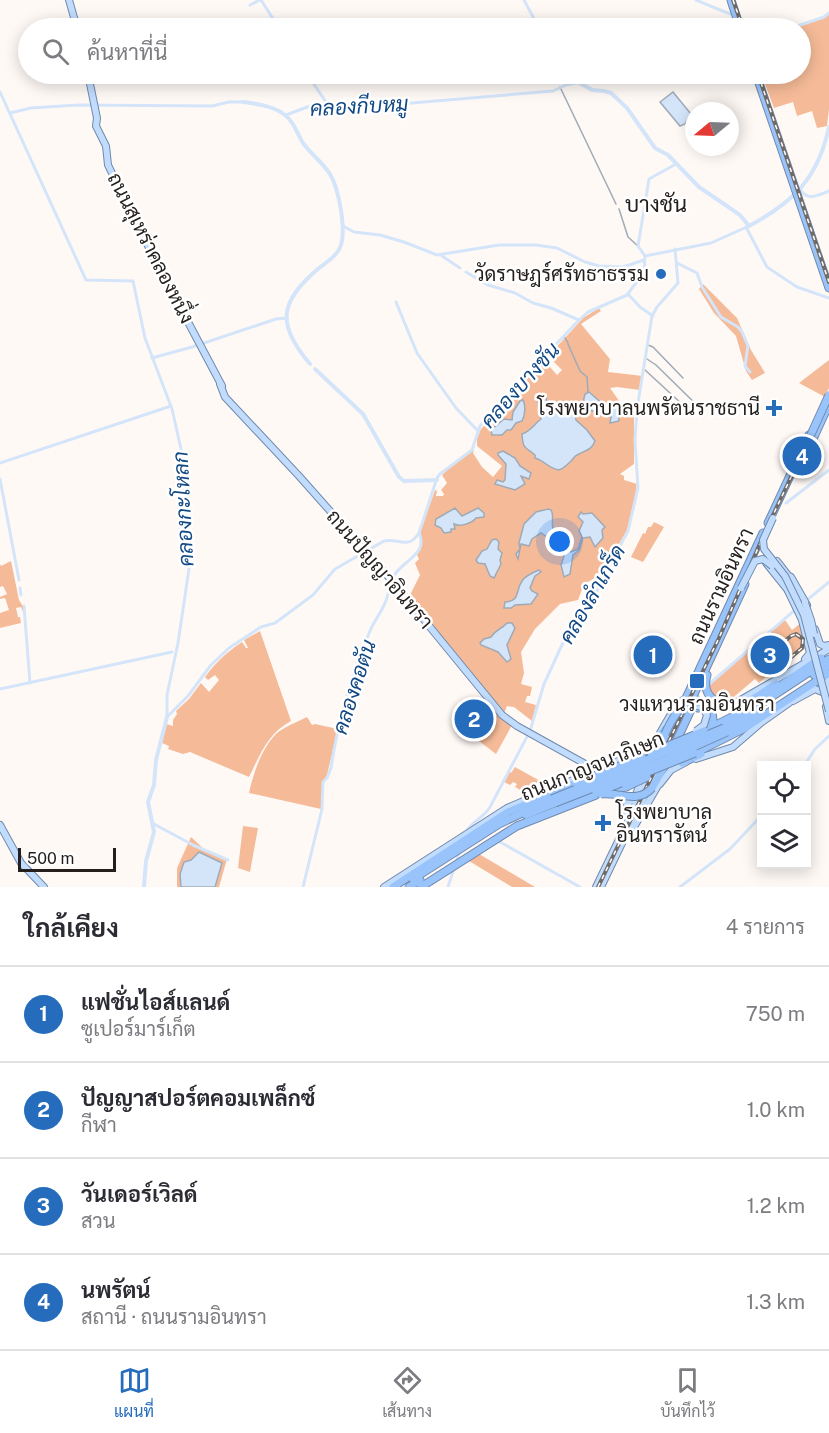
<!DOCTYPE html>
<html lang="th">
<head>
<meta charset="utf-8">
<style>
	:root { --surface:#fff; --page:#f2f2f3; --text:#2b2b33; --muted:#7c7c81; --line:#e1e1e2; --accent:#256cbd }
	body { margin:0; font-family:"Public Sans",Sarabun,sans-serif; background:var(--page); color:var(--text) }
	.controls { position:absolute; right:18px; bottom:18px; display:grid; overflow:hidden; border-radius:0px; box-shadow:0 3px 15px #0003 }
	.controls button { width:54px; height:54px; display:grid; place-items:center; padding:0; border:0; border-bottom:2px solid var(--line); background:var(--surface); color:var(--text); font:30px sans-serif }
	.compass { position:absolute; left:685px; top:102px; width:54px; height:54px; border-radius:50%; background:var(--surface); box-shadow:0 3px 15px #0003; rotate:251deg }
	.scale { position:absolute; left:18px; bottom:15px; width:98px; box-sizing:border-box; padding-left:6px; border:3px solid #241f1c; border-top:0; font-size:16px; line-height:21px; white-space:nowrap; color:#241f1c; -webkit-text-stroke:4px #fff; paint-order:stroke }
	.you { position:absolute; left:560px; top:542px; width:21px; height:21px; margin:-15px; border:4px solid #fff; border-radius:50%; background:#1a73e8; box-shadow:0 0 0 9px #1a73e833 }
	.badge { display:grid; place-items:center; width:39px; height:39px; border-radius:50%; background:var(--accent); color:#fff; font-size:20px; font-weight:700 }
	.pin { position:absolute; translate:-50% -50%; border:3px solid #fff; box-shadow:0 2px 6px #0006 }
	.list { margin:0; padding:0; list-style:none }
	h2 { display:flex; justify-content:space-between; align-items:center; height:78px; margin:0; padding:0 24px; font-size:26px }
	h2 small { font-size:20px; font-weight:400; color:var(--muted) }
	.list li { display:grid; grid-template-columns:39px 1fr auto; gap:18px; align-items:center; box-sizing:border-box; height:96px; padding:0 24px; border-top:2px solid var(--line) }
	.list b { display:block; font-size:22px; white-space:nowrap }
	.list p { margin:0; font-size:20px; white-space:nowrap; color:var(--muted) }
	.list em { font-size:20px; font-style:normal; color:var(--muted) }
	.icon { flex:none; width:33px; height:33px; fill:none; stroke:currentColor; stroke-width:2; stroke-linecap:round; stroke-linejoin:round }
	.map { position:relative; flex:none; width:829px; height:887px; overflow:hidden }
	.search { position:absolute; background:var(--surface); box-shadow:0 3px 15px #0003; left:18px; right:18px; top:18px; height:66px; display:flex; align-items:center; gap:15px; box-sizing:border-box; padding:0 21px; border-radius:33px; color:var(--muted); font-size:22px }
	.sheet { height:462px; background:var(--surface) }
	nav { display:flex; justify-content:space-around; align-items:center; box-sizing:border-box; height:84px; border-top:2px solid var(--line); background:var(--surface); font-size:16px; color:var(--muted) }
	nav a { display:grid; justify-items:center; gap:3px }
	nav .on { color:var(--accent) }
	.map>svg:first-child { display:block }
	.green { fill:#f5bb98 }
	.water { fill:#d4e5fa; stroke:#9faab7; stroke-width:1.5 }
	.lines { fill:none; stroke-linecap:round; stroke-linejoin:round }
	.stream { stroke:#9faab7; stroke-width:1.5 }
	.canal { stroke:#d4e5fa; stroke-width:3 }
	.river { stroke:#d4e5fa; stroke-width:4 }
	.major-casing { stroke:#708aad; stroke-width:8 }
	.highway-casing { stroke:#708aad; stroke-width:9 }
	.major { stroke:#c2dcfd; stroke-width:6 }
	.highway { stroke:#99c4fb; stroke-width:7 }
	.rail-casing { stroke:#706b68; stroke-width:4 }
	.rail { stroke:#fff; stroke-width:1.5; stroke-dasharray:4.5; stroke-linecap:butt }
	.major-bridge-casing { stroke:#708aad; stroke-width:8; stroke-linecap:butt }
	.highway-bridge-casing { stroke:#708aad; stroke-width:9; stroke-linecap:butt }
	.major-bridge { stroke:#c2dcfd; stroke-width:6 }
	.highway-bridge { stroke:#99c4fb; stroke-width:7 }
	.poi-dot { fill:#256cbd; stroke:#fff; stroke-width:2 }
	.labels { text-anchor:middle; dominant-baseline:central; stroke-width:5; stroke-linejoin:round; paint-order:stroke }
	.street-label { font-size:20px; fill:#241f1c; stroke:#fff }
	.poi-label { font-size:20px; fill:#241f1c; stroke:#fff; text-anchor:end }
	.water-label { font-size:21px; font-style:italic; fill:#134985; stroke:#fff }
	.quarter-label { font-size:22px; fill:#241f1c; stroke:#fff }
</style>
</head>
<body>
<div class="map">
<svg width="829" height="887" viewBox="0 0 829 887">
	<rect width="100%" height="100%" fill="#fff9f6"/>
	<g class="green">
		<polygon points="829,13 829,109 827,126 817,128 812,111 797,116 793,102 774,108 761,74 800,74 800,28 794,28 824,18"/>
		<polygon points="703,284 737,318 751,350 765,373 752,380 746,371 736,336 714,313 699,289"/>
		<polygon points="599,308 601,311 581,324 610,359 608,372 643,376 640,390 617,387 610,388 627,412 634,410 634,464 620,474 624,476 624,480 637,484 630,525 601,575 584,584 578,600 560,604 535,629 521,652 524,673 521,684 532,687 530,696 527,696 525,702 536,705 532,721 514,707 507,706 504,714 409,597 420,575 415,563 419,559 417,555 421,549 421,530 435,490 437,491 436,496 443,496 444,494 441,490 447,483 442,475 452,465 474,450 473,453 482,467 493,477 502,466 477,446 477,439 481,429 544,360 557,375 562,370 550,358 554,354 553,351 583,318"/>
		<polygon points="829,360 829,388 825,397 799,383"/>
		<polygon points="654,522 664,527 643,562 631,557 643,533 645,534 648,527 651,527"/>
		<polygon points="11,561 19,600 26,611 23,612 21,607 16,608 18,617 20,617 21,623 0,628 0,613 9,610 5,598 0,599 0,597 7,594 3,586 0,587 0,564 1,566"/>
		<path d="M785,620L792,630L802,622L808,646L768,678L766,677L759,683L755,679L729,701C718,700 713,697 706,687Z"/>
		<path d="M260,631L291,721C268,733 260,755 249,777L190,752L183,754L168,749L169,746L162,743L166,724L173,726V720L177,714L176,711L189,699L201,683L209,692L219,680L215,675L208,680L205,677C215,663 227,652 242,642L246,648H248L244,640Z"/>
		<polygon points="480,700 495,717 498,714 512,725 496,754 453,721 467,702 473,704"/>
		<path d="M307,717L312,725L315,724L338,729L327,775L323,782L321,809L249,793C253,774 262,747 277,733C286,726 297,722 307,717Z"/>
		<polygon points="515,767 549,786 529,795 515,787 517,784 513,782 510,785 502,781 509,770 511,773"/>
		<polygon points="243,826 258,828 250,872 238,868"/>
		<polygon points="191,837 204,849 227,859 219,887 177,887 177,868"/>
		<polygon points="479,854 535,887 512,887 469,861"/>
	</g>
	<g class="water">
		<polygon points="673,92 691,114 685,124 680,126 660,102"/>
		<path d="M589,392L604,405L614,406L618,410L619,421L610,423L611,417L608,412C595,409 578,417 585,394Z"/>
		<path d="M543,395L546,398L548,407L556,408L562,403L568,404L575,414L576,420L587,430L595,441C592,450 584,451 577,455C574,456 573,460 570,462C568,464 562,469 559,470C549,469 544,460 535,458V455C524,446 523,449 522,434C531,431 534,424 541,419L537,398L538,396Z"/>
		<path d="M520,401L523,400C526,405 525,416 522,421L516,423L511,430H507L502,435H492L491,430L504,419L512,420L513,412Z"/>
		<polygon points="503,451 515,458 520,466 531,473 529,479 521,476 525,484 515,490 495,484 497,480 503,482 505,480 506,464 498,455 498,453"/>
		<path d="M455,508L462,516L478,508L484,513V517L476,518C471,524 459,527 454,524L455,529H451V532L444,533L441,528L435,525L436,519Z"/>
		<path d="M548,509L551,510C555,517 550,524 554,531L550,534V540L548,541L547,537L541,533L532,539L529,546L521,544L518,559L516,554L520,549L519,543L524,524L536,512Z"/>
		<polygon points="581,512 583,514 592,513 605,527 602,530 603,538 595,547 590,537 583,538 579,550 573,555 570,574 564,577 561,565 564,556 560,545 565,541 571,552 578,549 582,537 579,531 583,522 578,517"/>
		<polygon points="496,539 499,542 498,549 502,553 500,560 501,564 494,578 490,576 485,564 478,563 476,560 482,551 487,549 492,540"/>
		<path d="M539,570L541,572L535,576L530,588L532,591L538,594L531,604L515,605L511,608H504L505,602C521,601 515,591 522,581C525,576 534,572 539,570Z"/>
		<path d="M507,623H512L515,628L507,645L511,659L507,662L498,652L481,645L480,643L484,639L491,637C497,628 501,630 507,623Z"/>
		<polygon points="199,852 222,863 215,887 181,887 180,874 184,862 191,860"/>
	</g>
	<g class="lines">
		<g class="stream">
			<polyline points="560,87 616,204"/>
			<polyline points="619,209 628,237 639,247"/>
			<polyline points="564,336 568,343"/>
			<polyline points="568,344 580,371 587,377 588,392"/>
			<polyline points="648,345 653,347 683,378"/>
			<polyline points="647,359 656,365 703,411"/>
			<polyline points="645,370 682,404"/>
			<polygon points="771,653 780,656 781,663 779,666 777,666 778,660 771,655"/>
		</g>
		<g class="canal">
			<polyline points="261,0 279,28"/>
			<polyline points="524,0 539,28"/>
			<polyline points="696,0 730,14"/>
			<polyline points="250,5 260,0"/>
			<polyline points="744,21 747,22"/>
			<polyline points="752,25 763,28"/>
			<polyline points="791,28 824,17 829,13"/>
			<polyline points="307,74 328,105"/>
			<polyline points="0,92 86,280 133,281 145,338 172,409 183,458 185,478 182,501 189,569 178,643 167,695 167,717"/>
			<polyline points="10,113 31,108 78,105 212,106 229,102 243,102"/>
			<polyline points="286,115 310,106 364,107 553,91 568,84 563,74"/>
			<path d="M800,189C807,202 818,195 829,191"/>
			<polyline points="343,226 354,232 380,235 404,242 437,255 499,245 536,245 557,248 585,262 599,266 623,267 644,260"/>
			<polyline points="746,227 767,267 797,287 829,298"/>
			<polyline points="442,256 460,268"/>
			<polyline points="645,256 638,246 649,179 676,164"/>
			<polyline points="677,263 697,273 702,287 721,317 738,327 742,332 748,346 745,366 750,372"/>
			<polyline points="466,272 488,285 515,293 533,303 551,308 579,320"/>
			<polyline points="628,294 640,307 653,316"/>
			<polyline points="396,302 417,353 456,408 478,431"/>
			<polyline points="152,358 192,347 276,319 287,318"/>
			<polyline points="0,463 171,406"/>
			<polyline points="0,479 19,580"/>
			<polyline points="786,503 829,470"/>
			<polyline points="20,588 21,595"/>
			<polyline points="807,600 829,582"/>
			<polyline points="24,606 30,683"/>
			<polyline points="708,685 796,609"/>
			<polyline points="0,689 172,652"/>
			<path d="M167,717L188,696L211,665L229,648L261,627L275,623L313,595L335,569L384,541C400,538 408,550 419,533L437,478L440,474L472,450L480,426L575,324L588,312L627,295L644,272L645,256L711,243L749,226"/>
			<polyline points="804,766 815,749 829,736"/>
			<polyline points="152,823 193,845 228,860"/>
			<path d="M466,832C472,821 484,818 490,807L530,731L544,684L567,634L592,602L604,576L628,531L638,488L635,440L637,409L652,316L657,307L678,283L675,249"/>
			<polyline points="500,842 580,887"/>
			<path d="M303,887L322,809L323,782L327,778L331,768C338,722 351,675 370,631C374,621 381,613 385,603C389,594 389,585 394,576C401,561 429,555 419,533"/>
			<polyline points="448,887 460,850"/>
			<polyline points="680,887 730,849 762,815"/>
		</g>
		<g class="river">
			<path d="M568,84L578,82L592,90L604,91L611,93L627,108L655,148L668,155L699,187L740,215L749,226C794,202 818,178 829,127"/>
			<path d="M243,102C257,104 275,106 286,116C295,123 297,134 303,143C311,154 322,162 330,174C339,189 346,229 341,245C338,255 327,262 319,268C279,302 276,324 310,364"/>
			<polyline points="315,369 363,414 399,477 404,481 437,480"/>
			<polyline points="144,887 146,861 154,832 148,802 154,785 156,760 167,717"/>
		</g>
		<g class="major-casing">
			<g id="major">
				<polyline points="69,0 77,28"/>
				<polyline points="88,74 97,118 96,126 106,146 108,165 154,258 222,386"/>
				<polyline points="220,384 225,397 299,476 393,582 502,715 517,726 589,766 596,778"/>
				<polyline points="777,561 791,579"/>
				<polyline points="766,563 790,593"/>
				<polyline points="791,577 807,605"/>
				<polyline points="788,591 802,620 810,653 805,659"/>
				<polyline points="815,629 820,644 824,646 829,645"/>
				<polyline points="829,678 827,683 829,692"/>
				<polyline points="793,701 815,689 822,692"/>
				<polyline points="737,702 829,649"/>
				<polyline points="826,707 829,721"/>
				<polyline points="660,733 671,714 683,700"/>
				<polyline points="696,759 733,747 762,722 789,703"/>
				<polyline points="660,784 671,770 686,762"/>
				<polyline points="617,796 628,804 626,816"/>
				<polyline points="625,798 630,801 634,800 639,786 634,778"/>
				<polyline points="0,825 21,863 44,887"/>
				<polyline points="634,827 660,782"/>
				<polyline points="384,887 507,808 639,752"/>
				<polyline points="596,887 651,773"/>
				<polyline points="601,887 659,766"/>
			</g>
		</g>
		<g class="highway-casing">
			<g id="highway">
				<polyline points="731,0 740,28"/>
				<polyline points="756,74 829,288"/>
				<polyline points="806,454 829,404"/>
				<polyline points="768,523 809,435"/>
				<path d="M707,675C700,699 722,709 743,703C755,700 765,690 776,684"/>
				<polyline points="814,675 829,665"/>
				<polyline points="694,694 745,584"/>
				<polyline points="698,708 704,707 712,712 713,720 708,728"/>
				<polyline points="724,728 829,659"/>
				<polyline points="704,731 740,713 821,658"/>
				<polyline points="727,732 757,713"/>
				<polyline points="674,746 696,699"/>
				<polyline points="652,747 665,729"/>
				<polyline points="661,752 763,533"/>
				<polyline points="695,753 745,728 829,673"/>
				<polyline points="682,763 701,754"/>
				<polyline points="606,785 613,789 626,787"/>
				<polyline points="652,788 667,762"/>
				<polyline points="526,815 555,803"/>
				<polyline points="413,879 499,824 552,799"/>
				<polyline points="393,887 508,812 576,783"/>
				<polyline points="409,887 420,880"/>
				<polyline points="421,887 517,826 596,795"/>
			</g>
		</g>
		<use href="#major" class="major"/>
		<use href="#highway" class="highway"/>
		<g class="rail-casing">
			<g id="rail">
				<polyline points="733,0 743,28"/>
				<polyline points="758,74 829,282"/>
				<polygon points="796,634 803,639 802,648 776,670 767,670 763,663 765,657 791,636"/>
				<polyline points="598,887 719,638 765,532 829,397"/>
			</g>
		</g>
		<use href="#rail" class="rail"/>
		<g class="major-bridge-casing">
			<g id="major-bridge">
				<polyline points="773,518 763,540 764,549 785,576 804,615 829,711"/>
				<polyline points="741,588 755,561 763,559 772,566"/>
				<polyline points="805,603 811,620 814,634"/>
				<polyline points="694,705 702,707 707,715 704,725 696,731"/>
			</g>
		</g>
		<g class="highway-bridge-casing">
			<g id="highway-bridge">
				<polyline points="808,441 829,395"/>
				<path d="M665,734C683,695 690,701 729,707"/>
				<polyline points="651,753 704,731"/>
				<polyline points="636,756 652,747"/>
				<polyline points="576,783 642,757"/>
				<polyline points="626,787 647,777"/>
				<polyline points="596,793 695,753"/>
				<path d="M601,794C619,792 638,804 652,788"/>
				<polyline points="552,799 724,728"/>
				<polyline points="555,803 667,759 727,732"/>
			</g>
		</g>
		<use href="#major-bridge" class="major-bridge"/>
		<use href="#highway-bridge" class="highway-bridge"/>
	</g>
	<g class="poi-dot">
		<circle cx="661" cy="274" r="6"/>
		<path d="M771 399h6v6h6v6h-6v6h-6v-6h-6v-6h6z"/>
		<rect x="689" y="673" width="16" height="16" rx="3"/>
		<path d="M600 814h6v6h6v6h-6v6h-6v-6h-6v-6h6z"/>
	</g>
	<g class="labels">
		<g class="street-label">
			<text transform="translate(151 248) rotate(63)">ถนนสุเหร่าคลองหนึ่ง</text>
			<text transform="translate(380 569) rotate(49)">ถนนปัญญาอินทรา</text>
			<text transform="translate(721 586) rotate(-65)">ถนนรามอินทรา</text>
			<text transform="translate(592 766) rotate(-22)">ถนนกาญจนาภิเษก</text>
		</g>
		<g class="poi-label">
			<text x="649" y="274">วัดราษฎร์ศรัทธาธรรม</text>
			<text x="760" y="408">โรงพยาบาลนพรัตนราชธานี</text>
			<text x="697" y="704" text-anchor="middle">วงแหวนรามอินทรา</text>
			<text x="616" y="812" text-anchor="start">โรงพยาบาล<tspan x="616" dy="23">อินทรารัตน์</tspan></text>
		</g>
		<g class="water-label">
			<text transform="translate(359 106) rotate(-3)">คลองกีบหมู</text>
			<text transform="translate(520 385) rotate(-48)">คลองบางชัน</text>
			<text transform="translate(183 509) rotate(-93)">คลองกะโหลก</text>
			<text transform="translate(592 594) rotate(-60)">คลองลำเกร็ด</text>
			<text transform="translate(354 687) rotate(-72)">คลองคอตัน</text>
		</g>
		<g class="quarter-label">
			<text x="656" y="204">บางชัน</text>
		</g>
	</g>
</svg>
<div class="controls">
<button><svg class="icon" aria-label="locate" viewBox="0 0 24 24"><circle cx="12" cy="12" r="6"/><path d="M12 2v4M12 18v4M2 12h4M18 12h4"/></svg></button>
<button><svg class="icon" aria-label="layers" viewBox="0 0 24 24"><path d="M12 4l9 5-9 5-9-5zM3 14l9 5 9-5"/></svg></button>
</div>
<svg class="compass" viewBox="-18 -18 36 36"><path d="M0-13l5 13h-10z" fill="#e53935"/><path d="M0 13l5-13h-10z" fill="#7c7c81"/></svg>
<div class="scale">500 m</div>
<div class="you"></div>
<div class="pin badge" style="left:653px;top:655px">1</div>
<div class="pin badge" style="left:474px;top:719px">2</div>
<div class="pin badge" style="left:770px;top:655px">3</div>
<div class="pin badge" style="left:802px;top:456px">4</div>
<div class="search"><svg class="icon" aria-label="search" viewBox="0 0 24 24"><circle cx="10" cy="10" r="6"/><path d="M15 15l6 6"/></svg>ค้นหาที่นี่</div>
</div>
<section class="sheet">
<h2>ใกล้เคียง<small>4 รายการ</small></h2>
<ul class="list">
<li><span class="badge">1</span><div><b>แฟชั่นไอส์แลนด์</b><p>ซูเปอร์มาร์เก็ต</p></div><em>750 m</em></li>
<li><span class="badge">2</span><div><b>ปัญญาสปอร์ตคอมเพล็กซ์</b><p>กีฬา</p></div><em>1.0 km</em></li>
<li><span class="badge">3</span><div><b>วันเดอร์เวิลด์</b><p>สวน</p></div><em>1.2 km</em></li>
<li><span class="badge">4</span><div><b>นพรัตน์</b><p>สถานี · ถนนรามอินทรา</p></div><em>1.3 km</em></li>
</ul>
</section>
<nav>
<a class="on"><svg class="icon" aria-label="map" viewBox="0 0 24 24"><path d="M3 6l6-2 6 2 6-2v14l-6 2-6-2-6 2zM9 4v14M15 6v14"/></svg>แผนที่</a>
<a><svg class="icon" aria-label="directions" viewBox="0 0 24 24"><path d="M12 3l9 9-9 9-9-9zM9 14v-3h6M13 9l2 2-2 2"/></svg>เส้นทาง</a>
<a><svg class="icon" aria-label="saved" viewBox="0 0 24 24"><path d="M7 4h10v16l-5-4-5 4z"/></svg>บันทึกไว้</a>
</nav>
</body>
</html>
